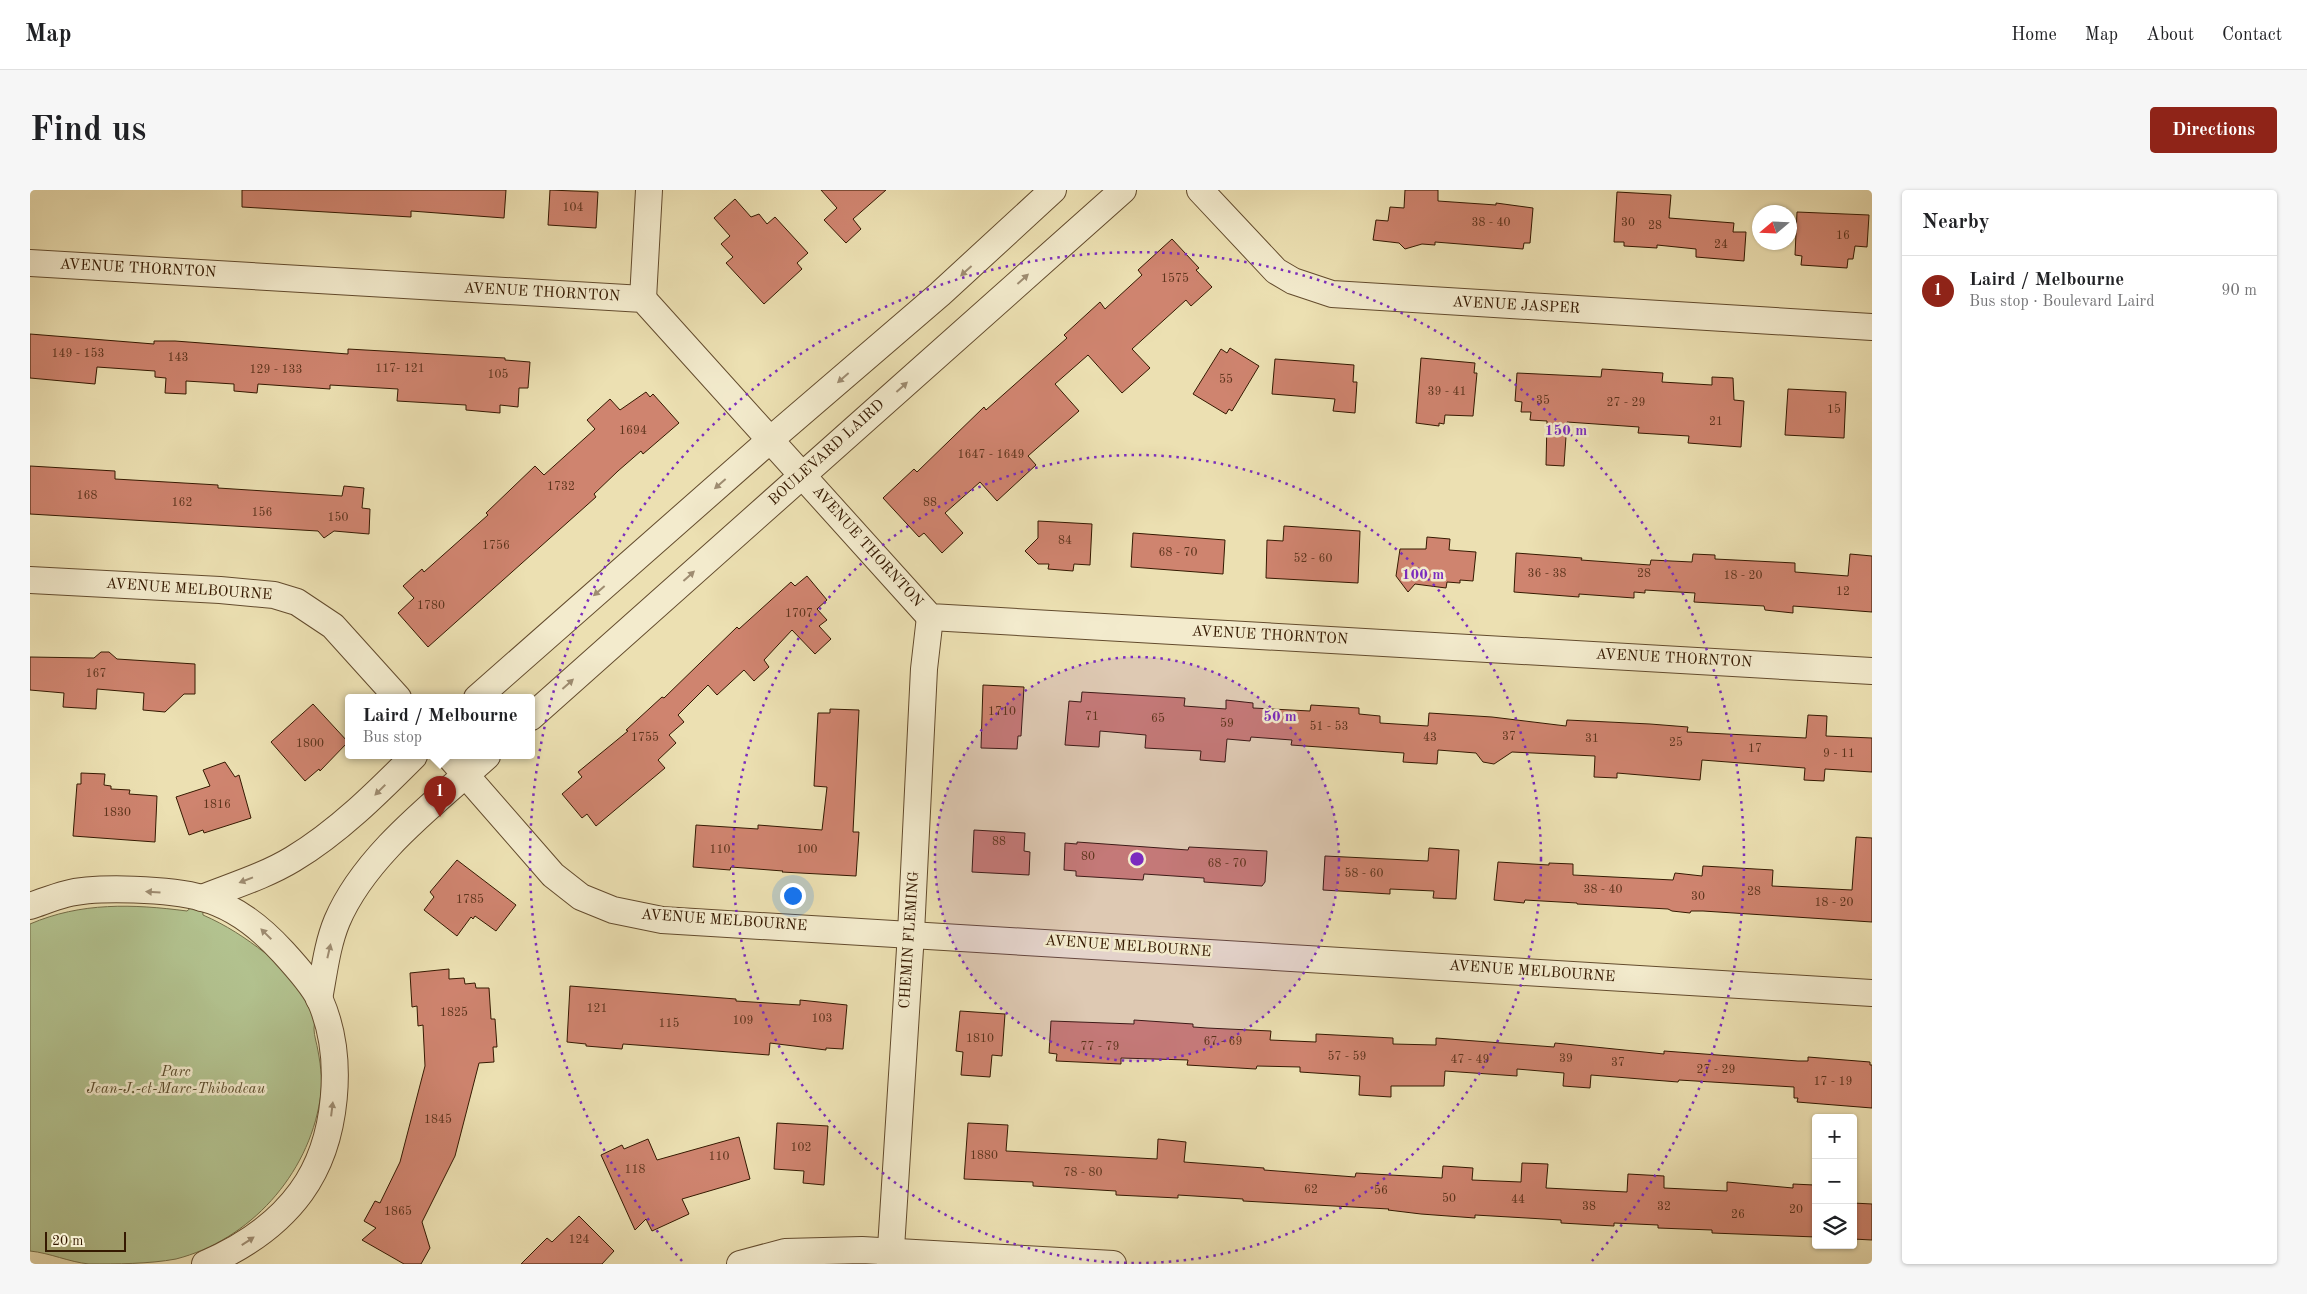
<!DOCTYPE html>
<html lang="en">
<head>
<meta charset="utf-8">
<style>
	:root { --surface:#fff; --page:#f6f6f6; --text:#202124; --muted:#757577; --line:#e0e0e0; --accent:#8f2418 }
	body { margin:0; font-family:"Old Standard TT",serif; background:var(--page); color:var(--text) }
	.controls { position:absolute; right:15px; bottom:15px; display:grid; overflow:hidden; border-radius:5px; box-shadow:0 1px 4px #0004 }
	.controls button { width:45px; height:45px; display:grid; place-items:center; padding:0; border:0; border-bottom:1px solid var(--line); background:var(--surface); color:var(--text); font:25px sans-serif }
	.compass { position:absolute; left:1722px; top:15px; width:45px; height:45px; border-radius:50%; background:var(--surface); box-shadow:0 1px 4px #0004; rotate:251deg }
	.scale { position:absolute; left:15px; bottom:12px; width:81px; box-sizing:border-box; padding-left:5px; border:2px solid #351901; border-top:0; font-size:14px; line-height:18px; white-space:nowrap; color:#351901; -webkit-text-stroke:4px #f3ebcd; paint-order:stroke }
	.you { position:absolute; left:762px; top:705px; width:18px; height:18px; margin:-12px; border:4px solid #fff; border-radius:50%; background:#1a73e8; box-shadow:0 0 0 8px #1a73e833 }
	.badge { display:grid; place-items:center; width:32px; height:32px; border-radius:50%; background:var(--accent); color:#fff; font-size:16px; font-weight:700 }
	.pin { position:absolute; translate:-50% -41px; filter:drop-shadow(0 1px 2px #0008) }
	.pin::after { content:''; position:absolute; top:26px; width:18px; height:15px; background:inherit; clip-path:polygon(0 0,100% 0,50% 100%) }
	.popup { position:absolute; left:315px; top:504px; width:190px; height:65px; box-sizing:border-box; display:grid; place-content:center; border-radius:5px; background:var(--surface); filter:drop-shadow(0 1px 4px #0005); font-size:16px; white-space:nowrap; color:var(--muted) }
	.popup b { font-size:19px; color:var(--text) }
	.popup::after { content:''; position:absolute; left:50%; top:100%; margin-left:-10px; border:10px solid transparent; border-top-color:var(--surface) }
	.list { margin:0; padding:0; list-style:none }
	h2 { display:flex; justify-content:space-between; align-items:center; height:65px; margin:0; padding:0 20px; font-size:21px }
	h2 small { font-size:16px; font-weight:400; color:var(--muted) }
	.list li { display:grid; grid-template-columns:32px 1fr auto; gap:15px; align-items:center; box-sizing:border-box; height:70px; padding:0 20px; border-top:1px solid var(--line) }
	.list b { display:block; font-size:19px; white-space:nowrap }
	.list p { margin:0; font-size:16px; white-space:nowrap; color:var(--muted) }
	.list em { font-size:16px; font-style:normal; color:var(--muted) }
	.icon { flex:none; width:28px; height:28px; fill:none; stroke:currentColor; stroke-width:2; stroke-linecap:round; stroke-linejoin:round }
	.map { position:relative; flex:none; width:1842px; height:1074px; overflow:hidden; border-radius:5px }
	header { display:flex; align-items:center; gap:30px; box-sizing:border-box; height:70px; padding:0 25px; background:var(--surface); border-bottom:1px solid var(--line) }
	header strong { font-size:24px }
	nav { display:flex; gap:28px; margin-inline-start:auto; font-size:18px }
	.intro { display:flex; align-items:center; justify-content:space-between; box-sizing:border-box; height:120px; padding:0 30px }
	h1 { margin:0; font-size:35px }
	.button { padding:12px 22px; border-radius:5px; background:var(--accent); color:#fff; font-size:18px; font-weight:700 }
	main { display:flex; gap:30px; padding:0 30px }
	aside { flex:1; background:var(--surface); border-radius:5px; box-shadow:0 1px 4px #0004 }
	.map>svg:first-child { display:block }
	.green { fill:#b3c390; stroke:#746e48 }
	.building { fill:#cf846f; stroke:#351901 }
	.lines { fill:none; stroke-linecap:round; stroke-linejoin:round }
	.minor-casing { stroke:#634b2d; stroke-width:28 }
	.minor { stroke:#f3ebcd; stroke-width:26 }
	.oneway { fill:#9e8c71 }
	.ring { fill:none; stroke:#7b2cbf; stroke-width:2.5; stroke-dasharray:2.5 5 }
	.labels { text-anchor:middle; dominant-baseline:central; stroke-width:5; stroke-linejoin:round; paint-order:stroke }
	.number-label { font-size:12px; fill:#5c341c }
	.street-label { font-size:15px; fill:#351901; stroke:#f3ebcd }
	.park-label { font-size:15px; font-style:italic; fill:#5b4c2c; stroke:#f3ebcd }
	.centre { fill:#7b2cbf; stroke:#f3ebcd; stroke-width:2.5 }
	.ring-label { font-size:15px; text-anchor:middle; font-weight:bold; fill:#7b2cbf; stroke:#f3ebcd; stroke-width:5; stroke-linejoin:round; paint-order:stroke }
</style>
</head>
<body>
<header>
<strong>Map</strong>
<nav><a>Home</a><a>Map</a><a>About</a><a>Contact</a></nav>
</header>
<div class="intro"><h1>Find us</h1><a class="button">Directions</a></div>
<main>
<div class="map">
<svg width="1842" height="1074" viewBox="0 0 1842 1074">
	<rect width="100%" height="100%" fill="#ece0b2"/>
	<filter id="stains"><feTurbulence type="fractalNoise" baseFrequency=".004" numOctaves="4"/><feColorMatrix values="0 0 0 0 .2 0 0 0 0 .09 0 0 0 0 .02 0 0 0 .5 -.17"/></filter>
	<radialGradient id="worn" r=".72"><stop offset=".6" stop-color="#630" stop-opacity="0"/><stop offset="1" stop-color="#630" stop-opacity=".3"/></radialGradient>
	<path class="green" d="M172,708L173,725C219,745 252,777 289,809C288,818 284,829 284,839C284,846 287,854 288,861C291,877 293,894 290,910C278,985 220,1050 146,1069C119,1074 87,1074 59,1074C39,1072 20,1063 0,1061V734C51,712 103,714 157,721Z"/>
	<g class="building">
		<polygon points="212,0 476,0 474,28 381,21 381,27 212,17"/>
		<polygon points="520,0 568,2 566,38 518,35"/>
		<polygon points="791,0 856,0 823,29 831,39 816,53 794,30 807,18"/>
		<polygon points="1375,0 1408,0 1408,11 1466,15 1466,13 1503,18 1500,53 1494,53 1493,59 1405,52 1405,55 1392,54 1375,59 1369,53 1343,50 1346,30 1358,31 1360,17 1374,18"/>
		<polygon points="1587,2 1641,5 1639,28 1704,33 1703,42 1716,42 1714,71 1666,67 1666,59 1627,55 1627,58 1594,56 1594,52 1584,52"/>
		<polygon points="705,9 721,27 729,24 737,34 745,27 778,63 767,73 772,79 734,114 696,73 703,67 691,54 700,46 684,28"/>
		<polygon points="1767,22 1839,25 1837,57 1825,56 1823,69 1818,69 1817,78 1771,75 1772,66 1765,65"/>
		<polygon points="1142,49 1169,78 1166,80 1182,97 1161,116 1156,110 1102,159 1120,178 1092,203 1058,165 1025,194 1049,221 998,266 1006,275 967,311 950,292 915,323 933,343 912,363 894,343 889,347 853,308 884,279 887,282 954,217 956,220 1037,148 1034,145 1070,112 1075,119 1112,85 1108,80"/>
		<polygon points="0,144 124,154 124,151 145,151 318,164 318,159 475,168 475,170 500,172 498,198 489,198 488,217 470,215 470,223 436,220 436,215 367,211 368,199 300,195 300,199 228,194 227,203 204,201 204,194 156,191 156,204 135,203 136,188 125,187 125,181 67,177 65,194 0,188"/>
		<polygon points="1200,158 1229,176 1202,221 1199,219 1196,224 1163,204 1191,159 1197,163"/>
		<polygon points="1391,168 1445,173 1444,183 1447,183 1443,226 1415,225 1414,234 1409,233 1409,236 1386,233"/>
		<polygon points="1245,169 1324,175 1323,192 1327,192 1325,223 1303,221 1305,209 1242,204"/>
		<polygon points="1572,179 1633,183 1632,192 1682,195 1682,187 1703,188 1704,210 1714,211 1711,257 1658,253 1659,246 1608,243 1609,237 1537,232 1534,276 1516,275 1517,231 1500,230 1501,222 1491,222 1492,212 1485,211 1487,183 1571,187"/>
		<polygon points="1758,199 1816,202 1814,248 1755,245"/>
		<polygon points="616,202 620,207 623,204 649,233 613,264 611,261 588,281 564,304 566,307 398,457 368,423 384,408 373,396 392,379 394,382 458,325 456,323 505,276 514,285 565,239 557,230 580,209 590,220"/>
		<polygon points="0,276 85,281 85,289 188,295 188,298 312,306 314,296 334,298 332,318 340,319 339,344 304,341 294,348 288,341 0,324"/>
		<polygon points="1008,331 1062,334 1060,375 1044,374 1043,381 1018,379 1019,374 1008,374 995,361 1008,348"/>
		<polygon points="1254,336 1330,341 1328,393 1236,388 1237,350 1253,351"/>
		<polygon points="1103,343 1195,350 1193,384 1101,377"/>
		<polygon points="1397,347 1420,349 1419,360 1446,362 1443,391 1430,390 1430,393 1417,392 1416,398 1385,394 1378,402 1366,386 1370,359 1396,359"/>
		<polygon points="1486,363 1552,368 1551,370 1620,375 1621,370 1662,372 1663,364 1685,365 1685,369 1765,373 1765,382 1818,386 1820,364 1842,366 1842,422 1763,416 1763,423 1735,420 1734,416 1664,412 1665,403 1615,400 1615,403 1604,402 1604,408 1549,404 1549,407 1484,402"/>
		<polygon points="777,386 797,410 787,419 797,430 789,436 801,449 785,464 762,440 734,470 739,477 724,491 714,480 687,505 678,495 648,525 654,532 639,545 646,553 628,570 635,578 566,636 557,624 552,628 532,604 552,587 548,582 598,541 596,540 632,507 634,508 707,437 709,439 761,392 765,396"/>
		<polygon points="71,462 79,462 87,469 165,474 165,504 154,504 135,522 113,520 114,503 67,499 66,519 33,517 34,503 0,500 0,467 64,468"/>
		<polygon points="953,495 994,497 991,546 988,546 987,559 951,558"/>
		<polygon points="1052,502 1155,508 1154,516 1196,519 1196,510 1223,513 1223,518 1280,521 1281,515 1329,518 1329,524 1350,526 1350,533 1398,536 1399,523 1462,527 1536,536 1537,530 1620,534 1658,537 1657,542 1776,548 1778,525 1797,526 1796,546 1842,548 1842,582 1795,579 1794,591 1774,590 1775,578 1672,570 1670,590 1587,583 1587,588 1564,587 1565,566 1482,562 1464,574 1453,572 1446,563 1408,560 1407,574 1373,572 1374,563 1261,555 1262,550 1221,547 1220,551 1197,549 1195,572 1170,570 1171,561 1115,558 1116,545 1070,541 1069,557 1035,555 1039,511 1051,512"/>
		<polygon points="283,514 318,552 290,581 289,579 275,591 241,552"/>
		<polygon points="800,519 829,520 823,642 829,642 826,686 752,682 753,681 701,677 700,680 663,677 666,635 728,639 728,635 792,640 797,597 784,596 788,523 800,523"/>
		<polygon points="195,572 205,587 209,585 221,628 174,643 173,640 159,645 146,607 180,596 173,580"/>
		<polygon points="51,583 75,584 74,595 81,596 81,599 100,600 99,604 127,606 125,652 43,646 47,594 51,594"/>
		<polygon points="944,640 995,643 994,661 1000,662 999,685 942,682"/>
		<polygon points="1826,647 1842,648 1842,732 1673,721 1661,721 1660,723 1642,721 1638,719 1547,714 1547,713 1495,710 1494,713 1464,710 1468,672 1519,675 1519,673 1543,674 1543,685 1643,690 1645,683 1672,686 1673,676 1743,680 1742,696 1822,700"/>
		<polygon points="1047,652 1158,660 1159,657 1237,661 1235,692 1232,696 1174,692 1174,688 1114,684 1113,690 1046,686 1046,681 1034,680 1035,653 1047,654"/>
		<polygon points="1399,658 1429,660 1426,709 1403,708 1404,701 1360,699 1360,704 1293,700 1295,666 1398,671"/>
		<polygon points="427,670 486,715 466,741 445,726 443,729 441,727 427,746 394,720 404,707 400,702"/>
		<polygon points="419,779 419,789 434,788 435,794 445,793 446,798 459,798 461,829 465,829 467,857 463,857 464,872 449,873 425,966 392,1032 400,1058 391,1074 374,1074 332,1050 346,1038 334,1031 345,1011 350,1013 370,972 395,876 393,835 388,836 387,816 382,817 380,783"/>
		<polygon points="540,796 706,809 706,811 770,815 770,810 817,815 813,859 796,858 796,860 740,853 739,865 593,854 592,859 556,856 556,854 537,852"/>
		<polygon points="930,821 975,824 972,866 962,865 960,887 931,885 933,862 926,861"/>
		<polygon points="1104,830 1163,834 1163,837 1177,838 1241,841 1240,850 1286,852 1286,844 1363,848 1363,854 1406,855 1406,848 1524,857 1525,853 1634,864 1634,861 1768,871 1778,871 1778,867 1840,872 1840,875 1842,875 1842,918 1767,912 1768,908 1764,908 1764,897 1649,890 1648,892 1561,885 1560,898 1533,896 1534,883 1487,879 1487,886 1415,881 1414,896 1361,896 1361,907 1329,905 1330,886 1270,882 1270,877 1227,876 1226,879 1157,875 1158,870 1091,868 1091,874 1026,871 1027,864 1019,863 1021,831 1104,834"/>
		<polygon points="747,933 798,936 794,995 773,993 774,981 744,979"/>
		<polygon points="938,933 978,935 976,961 1127,969 1128,949 1156,952 1154,972 1234,978 1234,980 1325,987 1326,983 1412,988 1413,976 1443,978 1442,990 1491,992 1492,973 1518,974 1516,998 1597,1002 1598,984 1634,986 1634,998 1697,1001 1697,992 1763,998 1763,994 1784,995 1786,1047 1682,1043 1682,1040 1628,1038 1628,1035 1584,1033 1584,1036 1531,1033 1531,1030 1445,1025 1445,1028 1391,1024 1358,1020 1359,1019 1213,1011 1213,1009 1148,1005 1148,1008 1086,1005 1086,1001 1003,996 1003,992 934,989"/>
		<polygon points="709,947 720,989 652,1009 659,1024 622,1041 616,1029 605,1040 571,965 592,955 594,959 618,949 627,970"/>
		<polygon points="1823,1013 1842,1014 1842,1050 1823,1049"/>
		<polygon points="549,1026 584,1061 572,1074 491,1074 517,1048 522,1052"/>
	</g>
	<g class="lines">
		<g class="minor-casing">
			<g id="minor">
				<polyline points="1170,0 1246,81 1263,91 1302,104 1842,137"/>
				<polyline points="0,73 613,109 900,427 1842,481"/>
				<polyline points="613,109 619,0"/>
				<polyline points="0,390 190,400 244,405 267,412 303,436 368,508"/>
				<polyline points="447,508 740,250 910,104 1023,0"/>
				<polyline points="501,527 1093,0"/>
				<polyline points="419,566 523,685 551,707 583,720 632,730 1842,803"/>
				<path d="M172,708C202,696 235,686 263,669C308,642 347,603 384,566"/>
				<path d="M0,716C12,712 24,707 36,704C66,696 142,699 172,708C204,716 231,738 253,762C264,774 283,795 290,810C315,867 308,951 271,1002C247,1035 212,1058 175,1074"/>
				<path d="M289,809C294,783 297,755 307,731C335,665 405,613 457,566"/>
				<polyline points="710,1074 755,1062 832,1060 1083,1074"/>
				<polyline points="860,1074 881,743 894,479 900,427"/>
			</g>
		</g>
		<use href="#minor" class="minor"/>
	</g>
	<defs><path id="oneway-solid" d="M-6-.8H1V-3.2L6.5 0L1 3.2V.8H-6Z" transform="scale(1.25)"/></defs>
	<g class="oneway">
		<use href="#oneway-solid" transform="translate(936 81) rotate(138)"/>
		<use href="#oneway-solid" transform="translate(993 89) rotate(-42)"/>
		<use href="#oneway-solid" transform="translate(813 188) rotate(139)"/>
		<use href="#oneway-solid" transform="translate(872 197) rotate(-42)"/>
		<use href="#oneway-solid" transform="translate(690 294) rotate(139)"/>
		<use href="#oneway-solid" transform="translate(659 386) rotate(-42)"/>
		<use href="#oneway-solid" transform="translate(569 401) rotate(139)"/>
		<use href="#oneway-solid" transform="translate(538 494) rotate(-42)"/>
		<use href="#oneway-solid" transform="translate(350 600) rotate(135)"/>
		<use href="#oneway-solid" transform="translate(216 690) rotate(159)"/>
		<use href="#oneway-solid" transform="translate(123 702) rotate(-176)"/>
		<use href="#oneway-solid" transform="translate(236 744) rotate(-135)"/>
		<use href="#oneway-solid" transform="translate(299 761) rotate(-77)"/>
		<use href="#oneway-solid" transform="translate(302 919) rotate(-83)"/>
		<use href="#oneway-solid" transform="translate(218 1051) rotate(-33)"/>
	</g>
	<circle cx="1107" cy="669" r="202" fill="#7b2cbf" fill-opacity=".12"/>
	<g class="ring">
		<circle cx="1107" cy="669" r="202"/>
		<circle cx="1107" cy="669" r="404"/>
		<path d="M652 1071A607 607 0 1 1 1562 1071"/>
	</g>
	<g class="labels">
		<g class="number-label">
			<text x="543" y="18">104</text>
			<text x="1461" y="33">38 - 40</text>
			<text x="1598" y="33">30</text>
			<text x="1625" y="36">28</text>
			<text x="1813" y="46">16</text>
			<text x="1691" y="55">24</text>
			<text x="1145" y="89">1575</text>
			<text x="48" y="164">149 - 153</text>
			<text x="148" y="168">143</text>
			<text x="370" y="179">117- 121</text>
			<text x="246" y="180">129 - 133</text>
			<text x="468" y="185">105</text>
			<text x="1196" y="190">55</text>
			<text x="1417" y="202">39 - 41</text>
			<text x="1513" y="211">35</text>
			<text x="1596" y="213">27 - 29</text>
			<text x="1804" y="220">15</text>
			<text x="1686" y="232">21</text>
			<text x="603" y="241">1694</text>
			<text x="961" y="265">1647 - 1649</text>
			<text x="531" y="297">1732</text>
			<text x="57" y="306">168</text>
			<text x="152" y="313">162</text>
			<text x="900" y="313">88</text>
			<text x="232" y="323">156</text>
			<text x="308" y="328">150</text>
			<text x="1035" y="351">84</text>
			<text x="466" y="356">1756</text>
			<text x="1148" y="363">68 - 70</text>
			<text x="1283" y="369">52 - 60</text>
			<text x="1517" y="384">36 - 38</text>
			<text x="1614" y="384">28</text>
			<text x="1713" y="386">18 - 20</text>
			<text x="1813" y="402">12</text>
			<text x="401" y="416">1780</text>
			<text x="769" y="424">1707</text>
			<text x="66" y="484">167</text>
			<text x="972" y="522">1710</text>
			<text x="1062" y="527">71</text>
			<text x="1128" y="529">65</text>
			<text x="1197" y="534">59</text>
			<text x="1299" y="537">51 - 53</text>
			<text x="1479" y="547">37</text>
			<text x="615" y="548">1755</text>
			<text x="1400" y="548">43</text>
			<text x="1562" y="549">31</text>
			<text x="1646" y="553">25</text>
			<text x="280" y="554">1800</text>
			<text x="1725" y="559">17</text>
			<text x="1809" y="564">9 - 11</text>
			<text x="187" y="615">1816</text>
			<text x="87" y="623">1830</text>
			<text x="969" y="652">88</text>
			<text x="690" y="660">110</text>
			<text x="777" y="660">100</text>
			<text x="1058" y="667">80</text>
			<text x="1197" y="674">68 - 70</text>
			<text x="1334" y="684">58 - 60</text>
			<text x="1573" y="700">38 - 40</text>
			<text x="1724" y="702">28</text>
			<text x="1668" y="707">30</text>
			<text x="440" y="710">1785</text>
			<text x="1804" y="713">18 - 20</text>
			<text x="567" y="819">121</text>
			<text x="424" y="823">1825</text>
			<text x="792" y="829">103</text>
			<text x="713" y="831">109</text>
			<text x="639" y="834">115</text>
			<text x="950" y="849">1810</text>
			<text x="1193" y="852">67 - 69</text>
			<text x="1070" y="857">77 - 79</text>
			<text x="1317" y="867">57 - 59</text>
			<text x="1536" y="869">39</text>
			<text x="1440" y="870">47 - 49</text>
			<text x="1588" y="873">37</text>
			<text x="1686" y="880">27 - 29</text>
			<text x="1803" y="892">17 - 19</text>
			<text x="408" y="930">1845</text>
			<text x="771" y="958">102</text>
			<text x="954" y="966">1880</text>
			<text x="689" y="967">110</text>
			<text x="605" y="980">118</text>
			<text x="1053" y="983">78 - 80</text>
			<text x="1281" y="1000">62</text>
			<text x="1351" y="1001">56</text>
			<text x="1419" y="1009">50</text>
			<text x="1488" y="1010">44</text>
			<text x="1559" y="1017">38</text>
			<text x="1634" y="1017">32</text>
			<text x="1766" y="1020">20</text>
			<text x="368" y="1022">1865</text>
			<text x="1708" y="1025">26</text>
			<text x="549" y="1050">124</text>
		</g>
		<g class="street-label">
			<text transform="translate(108 79) rotate(3)">AVENUE THORNTON</text>
			<text transform="translate(512 103) rotate(3)">AVENUE THORNTON</text>
			<text transform="translate(1486 116) rotate(3)">AVENUE JASPER</text>
			<text transform="translate(797 263) rotate(-42)">BOULEVARD LAIRD</text>
			<text transform="translate(837 357) rotate(48)">AVENUE THORNTON</text>
			<text transform="translate(159 400) rotate(4)">AVENUE MELBOURNE</text>
			<text transform="translate(1240 446) rotate(3)">AVENUE THORNTON</text>
			<text transform="translate(1644 469) rotate(3)">AVENUE THORNTON</text>
			<text transform="translate(694 731) rotate(4)">AVENUE MELBOURNE</text>
			<text transform="translate(880 750) rotate(-86)">CHEMIN FLEMING</text>
			<text transform="translate(1098 757) rotate(4)">AVENUE MELBOURNE</text>
			<text transform="translate(1502 782) rotate(4)">AVENUE MELBOURNE</text>
		</g>
		<g class="park-label">
			<text x="146" y="882">Parc<tspan x="146" dy="17">Jean-J.-et-Marc-Thibodeau</tspan></text>
		</g>
	</g>
	<circle cx="1107" cy="669" r="8" class="centre"/>
	<g class="ring-label">
		<text x="1536" y="245">150 m</text>
		<text x="1393" y="389">100 m</text>
		<text x="1250" y="531">50 m</text>
	</g>
	<rect width="100%" height="100%" filter="url(#stains)"/>
	<rect width="100%" height="100%" fill="url(#worn)"/>
</svg>
<div class="controls">
<button>+</button>
<button>−</button>
<button><svg class="icon" aria-label="layers" viewBox="0 0 24 24"><path d="M12 4l9 5-9 5-9-5zM3 14l9 5 9-5"/></svg></button>
</div>
<svg class="compass" viewBox="-18 -18 36 36"><path d="M0-13l5 13h-10z" fill="#e53935"/><path d="M0 13l5-13h-10z" fill="#757577"/></svg>
<div class="scale">20 m</div>
<div class="you"></div>
<div class="pin badge" style="left:410px;top:627px">1</div>
<div class="popup"><b>Laird / Melbourne</b>Bus stop</div>
</div>
<aside>
<h2>Nearby<small></small></h2>
<ul class="list">
<li><span class="badge">1</span><div><b>Laird / Melbourne</b><p>Bus stop · Boulevard Laird</p></div><em>90 m</em></li>
</ul>
</aside>
</main>
</body>
</html>
